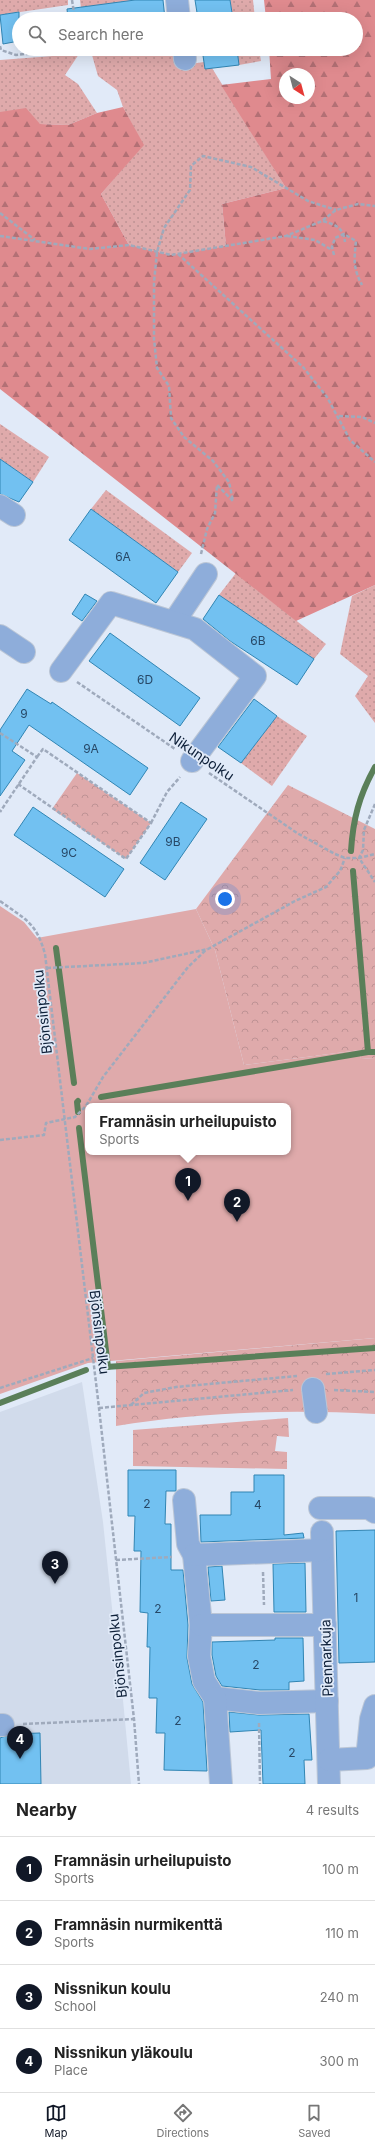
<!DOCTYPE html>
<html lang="en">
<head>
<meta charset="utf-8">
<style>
	:root { --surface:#fff; --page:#f2f2f2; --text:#222; --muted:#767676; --line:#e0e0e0; --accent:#111827 }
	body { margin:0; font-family:Inter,sans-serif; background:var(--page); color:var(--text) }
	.compass { position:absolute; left:279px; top:68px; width:36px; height:36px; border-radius:50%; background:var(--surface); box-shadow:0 4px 16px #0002; rotate:144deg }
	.you { position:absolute; left:225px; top:899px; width:14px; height:14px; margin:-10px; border:3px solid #fff; border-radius:50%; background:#1a73e8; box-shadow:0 0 0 6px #1a73e833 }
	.badge { display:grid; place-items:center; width:26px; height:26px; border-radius:50%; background:var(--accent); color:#fff; font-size:13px; font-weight:700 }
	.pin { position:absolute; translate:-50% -33px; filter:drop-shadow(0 1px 2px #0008) }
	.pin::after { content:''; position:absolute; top:21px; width:14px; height:12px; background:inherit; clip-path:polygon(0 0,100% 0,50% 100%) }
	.popup { position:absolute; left:85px; top:1103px; width:206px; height:52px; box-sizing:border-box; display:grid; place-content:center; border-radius:8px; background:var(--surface); filter:drop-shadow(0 1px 3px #0005); font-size:13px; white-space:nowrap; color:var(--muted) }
	.popup b { font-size:15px; color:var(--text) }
	.popup::after { content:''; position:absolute; left:50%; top:100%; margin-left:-8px; border:8px solid transparent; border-top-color:var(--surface) }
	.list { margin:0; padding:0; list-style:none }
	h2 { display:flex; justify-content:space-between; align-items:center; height:52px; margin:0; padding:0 16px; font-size:17px }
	h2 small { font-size:13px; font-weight:400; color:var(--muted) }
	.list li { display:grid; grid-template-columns:26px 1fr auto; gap:12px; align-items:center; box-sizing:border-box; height:64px; padding:0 16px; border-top:1px solid var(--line) }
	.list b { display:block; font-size:15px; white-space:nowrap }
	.list p { margin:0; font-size:13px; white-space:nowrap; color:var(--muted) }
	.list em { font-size:13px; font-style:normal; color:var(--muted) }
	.icon { flex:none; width:22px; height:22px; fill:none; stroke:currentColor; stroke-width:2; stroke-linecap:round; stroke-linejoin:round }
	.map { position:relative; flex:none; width:375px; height:1784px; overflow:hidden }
	.search { position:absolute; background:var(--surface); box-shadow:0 4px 16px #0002; left:12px; right:12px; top:12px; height:44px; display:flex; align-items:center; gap:10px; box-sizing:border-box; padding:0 14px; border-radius:22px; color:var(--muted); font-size:15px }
	.sheet { height:308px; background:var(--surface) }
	nav { display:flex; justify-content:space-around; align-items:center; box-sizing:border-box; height:56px; border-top:1px solid var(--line); background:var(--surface); font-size:11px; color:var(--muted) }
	nav a { display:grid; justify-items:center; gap:2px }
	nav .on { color:var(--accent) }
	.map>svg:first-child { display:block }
	.built { fill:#d1dbeb }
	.grass { fill:url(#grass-dots) }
	.forest { fill:url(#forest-firs); fill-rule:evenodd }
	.park { fill:url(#park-crowns) }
	.pitch { fill:#dfaaab; fill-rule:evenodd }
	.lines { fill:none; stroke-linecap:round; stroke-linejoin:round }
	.stream { stroke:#5a7f59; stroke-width:6 }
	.building { fill:#72c1f1; stroke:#3185b3 }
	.minor-casing { stroke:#bbc6d6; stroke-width:24 }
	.path { stroke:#9faabc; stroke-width:2.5; stroke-dasharray:4 2; stroke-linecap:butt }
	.minor { stroke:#8eadda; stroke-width:22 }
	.labels { text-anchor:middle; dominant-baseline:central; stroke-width:3.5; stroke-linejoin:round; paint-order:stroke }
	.number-label { font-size:12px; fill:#274867 }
	.street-label { font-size:14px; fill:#0e2039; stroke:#e1eaf8 }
</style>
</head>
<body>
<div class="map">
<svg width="375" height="1784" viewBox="0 0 375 1784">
	<defs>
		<pattern id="grass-dots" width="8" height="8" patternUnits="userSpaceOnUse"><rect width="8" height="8" fill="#dfaaab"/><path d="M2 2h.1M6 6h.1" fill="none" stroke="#be9294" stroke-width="1.8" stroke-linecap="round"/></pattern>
		<pattern id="forest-firs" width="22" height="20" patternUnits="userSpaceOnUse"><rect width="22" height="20" fill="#df8a8e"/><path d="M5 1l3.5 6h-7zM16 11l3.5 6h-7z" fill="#b37075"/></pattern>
		<pattern id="park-crowns" width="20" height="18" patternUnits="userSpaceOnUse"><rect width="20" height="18" fill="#dfaaab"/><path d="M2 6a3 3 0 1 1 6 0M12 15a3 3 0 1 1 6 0" fill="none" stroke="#be9294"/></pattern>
	</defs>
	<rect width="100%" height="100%" fill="#e1eaf8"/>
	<polygon class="built" points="82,1382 103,1522 116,1646 121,1679 131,1784 0,1784 0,1412"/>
	<g class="grass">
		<polygon points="0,0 68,0 68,5 0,15"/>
		<polygon points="80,0 135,0 81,8"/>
		<polygon points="230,0 253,0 255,19 233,19"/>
		<polygon points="142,49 177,49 183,65 204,62 205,69 212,68 286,188 222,204 226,246 171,255 129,245 101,194 143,145 123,107 117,90 98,76 92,55"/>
		<polygon points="237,49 259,49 261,61 239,65"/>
		<polygon points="79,54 65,75 78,84 97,113 68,125 40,124 0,112 0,60"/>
		<polygon points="0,424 49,457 33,482 0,459"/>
		<polygon points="106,490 192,553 178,572 91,509"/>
		<polygon points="236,573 326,644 314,659 219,595"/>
		<polygon points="375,585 375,723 355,696 368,676 340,654 352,596"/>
		<polygon points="277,716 307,736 272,786 241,763"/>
	</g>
	<path class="forest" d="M264,0H375V585L296,621L0,389V112L26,108L40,124L68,125L97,113L123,107L144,145L101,194L129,245L171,255L226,246L222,204L286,188L221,85L271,79L269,49H356V19H266ZM285,74H309V98H285Z"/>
	<g class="park">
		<polygon points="77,773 151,823 126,859 52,809"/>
		<polygon points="288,785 375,829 375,1058 361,1059 360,1050 244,1065 215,950 196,909"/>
		<path d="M375,1338V1414C288,1409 201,1412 116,1426V1361Z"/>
		<polygon points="288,1418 289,1437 277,1436 275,1451 287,1452 287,1469 133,1466 133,1430"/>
	</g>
	<path class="pitch" d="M0,906L24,922L37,938L196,909L215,950L244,1065L360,1050L361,1059L375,1058V1338L88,1363L0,1394ZM88,1106H288V1152H88Z"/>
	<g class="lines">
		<g class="stream">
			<path d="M351,851C353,819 359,796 375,767"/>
			<polyline points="353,871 368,1052 375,1052"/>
			<polyline points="56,948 74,1083"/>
			<polyline points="101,1097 368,1052"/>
			<polyline points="78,1112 77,1102 78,1101"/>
			<polyline points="79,1128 108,1367"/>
			<polyline points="106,1367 375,1348"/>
			<polyline points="0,1403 86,1370"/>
		</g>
	</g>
	<g class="building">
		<polygon points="135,0 163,0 165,19 68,19 67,9"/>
		<polygon points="195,0 230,0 233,19 198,19"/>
		<polygon points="19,12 19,41 3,44 0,15"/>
		<polygon points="202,49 237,49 239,65 205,69"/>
		<polygon points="0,459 33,482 19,502 0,494"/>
		<polygon points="91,509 178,572 156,603 69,540"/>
		<polygon points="85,594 97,601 82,621 72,614"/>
		<polygon points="219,595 314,659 297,685 230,641 203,619"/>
		<polygon points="110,633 200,698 180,726 89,661"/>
		<polygon points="27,689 51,704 52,702 148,768 130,795 29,725 12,751 25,760 0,796 0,730"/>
		<polygon points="254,699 277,716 241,763 218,747"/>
		<polygon points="181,802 207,819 165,880 140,863"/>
		<polygon points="33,807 124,869 105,897 14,835"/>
		<polygon points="128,1470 176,1470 176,1491 166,1491 165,1524 171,1524 171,1570 183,1570 188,1625 187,1658 192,1684 203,1702 207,1771 164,1770 165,1733 156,1733 157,1698 149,1698 150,1647 147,1647 148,1613 140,1612 141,1551 134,1551 135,1516 128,1516"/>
		<polygon points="254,1475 284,1475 284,1535 303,1533 304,1538 201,1542 200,1515 231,1515 231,1492 254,1492"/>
		<polygon points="375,1530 375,1662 339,1663 336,1531"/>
		<polygon points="305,1563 306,1612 274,1612 273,1564"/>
		<polygon points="222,1566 225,1600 211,1601 208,1567"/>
		<polygon points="275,1638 303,1638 304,1681 289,1682 289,1690 260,1690 222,1686 216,1676 212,1655 212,1642 275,1640"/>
		<polygon points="229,1712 259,1715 309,1714 312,1760 304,1760 305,1784 263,1784 261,1730 230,1732"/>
		<polygon points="40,1733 41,1784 0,1784 0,1738 11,1734"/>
	</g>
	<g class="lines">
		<g class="minor-casing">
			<g id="minor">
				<polyline points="177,0 179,19"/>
				<polyline points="184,49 185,59"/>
				<polyline points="0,506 14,515"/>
				<polyline points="174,622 206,574"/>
				<polyline points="0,636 24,652"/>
				<polyline points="61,671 111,603 195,629 255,676 192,761"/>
				<polyline points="313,1389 316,1412"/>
				<polyline points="184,1500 188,1544 194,1555 201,1625 199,1656 204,1681 215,1698 259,1703 327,1701"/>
				<polyline points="320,1508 369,1508 375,1512"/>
				<polyline points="322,1532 329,1784"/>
				<polyline points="194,1555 322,1550"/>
				<polyline points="201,1625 325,1625"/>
				<polyline points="215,1698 221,1784"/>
				<polyline points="0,1725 3,1725"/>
				<polyline points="329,1760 367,1758 371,1719 375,1706"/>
			</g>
		</g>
		<g class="path">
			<polyline points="72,0 75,19"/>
			<polyline points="0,46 1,50 16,55 70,49"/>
			<polyline points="94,49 102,49"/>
			<polyline points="0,213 35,240"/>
			<path d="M323,221C336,225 343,227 345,242"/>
			<polyline points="0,236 90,249 129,245 171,255 286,236 322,221 336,210 358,204 375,206"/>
			<polyline points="287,236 315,240 332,250"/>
			<polyline points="178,254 303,367 327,397 350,440 375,462"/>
			<path d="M334,255L332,247L335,238L344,234L356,241C354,260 353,268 362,285"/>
			<polyline points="339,416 362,417 375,423"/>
			<polyline points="201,554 207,529 215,513 217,485 233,501 229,482 213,461 184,437 171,418 169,386 157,368 154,339 154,282 157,252 164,228 190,190 191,166 203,156 251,167 308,201 336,210"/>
			<polyline points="77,682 175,749"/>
			<polyline points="0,733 37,757 0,812"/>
			<polyline points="209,773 297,833 335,854 345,858 359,858 375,854"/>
			<polyline points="18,784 126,859 151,823 43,749 37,757"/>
			<polyline points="375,804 364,830 363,850 359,858 375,882"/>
			<polyline points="151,823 167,792 180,777"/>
			<path d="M0,901C26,920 36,922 45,954L99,1408L134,1719L139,1784"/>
			<polyline points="47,968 143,963 208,949 295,901 326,887 340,871 345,858"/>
			<polyline points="0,1140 44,1135 46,1123 75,1117 86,1106 103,1077 188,967 207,949"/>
			<polyline points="326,1374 375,1370"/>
			<polyline points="0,1388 93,1358"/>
			<polyline points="334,1390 375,1392"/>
			<polyline points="131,1405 144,1393 176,1387 297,1376"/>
			<polyline points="99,1408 293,1390"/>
			<polyline points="116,1560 172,1557"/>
			<polyline points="263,1572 264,1605"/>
			<polyline points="259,1723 260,1784"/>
			<polyline points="23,1724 134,1719"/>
		</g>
		<use href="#minor" class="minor"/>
	</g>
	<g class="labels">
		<g class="number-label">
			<text x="123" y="556">6A</text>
			<text x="258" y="640">6B</text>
			<text x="145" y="679">6D</text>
			<text x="24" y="713">9</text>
			<text x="91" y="748">9A</text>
			<text x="173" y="841">9B</text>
			<text x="69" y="852">9C</text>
			<text x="147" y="1503">2</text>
			<text x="258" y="1504">4</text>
			<text x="356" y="1597">1</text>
			<text x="158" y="1608">2</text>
			<text x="256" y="1664">2</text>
			<text x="178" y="1720">2</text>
			<text x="292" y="1752">2</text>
		</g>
		<g class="street-label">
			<text transform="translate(202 756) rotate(34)">Nikunpolku</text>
			<text transform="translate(42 1012) rotate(-96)">Bjönsinpolku</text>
			<text transform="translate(100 1332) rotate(83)">Bjönsinpolku</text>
			<text transform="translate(117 1656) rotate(-96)">Bjönsinpolku</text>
			<text transform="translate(326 1658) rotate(-92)">Piennarkuja</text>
		</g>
	</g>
</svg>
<svg class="compass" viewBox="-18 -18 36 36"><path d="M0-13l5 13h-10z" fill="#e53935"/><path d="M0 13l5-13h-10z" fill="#767676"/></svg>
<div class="you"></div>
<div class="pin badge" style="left:188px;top:1201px">1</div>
<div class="popup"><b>Framnäsin urheilupuisto</b>Sports</div>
<div class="pin badge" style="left:237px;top:1222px">2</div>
<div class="pin badge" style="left:55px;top:1584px">3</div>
<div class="pin badge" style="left:20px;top:1759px">4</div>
<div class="search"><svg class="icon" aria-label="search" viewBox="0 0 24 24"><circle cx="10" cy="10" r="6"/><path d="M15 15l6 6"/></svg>Search here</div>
</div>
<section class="sheet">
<h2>Nearby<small>4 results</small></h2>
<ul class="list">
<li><span class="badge">1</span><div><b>Framnäsin urheilupuisto</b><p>Sports</p></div><em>100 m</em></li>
<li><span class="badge">2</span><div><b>Framnäsin nurmikenttä</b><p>Sports</p></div><em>110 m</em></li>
<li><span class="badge">3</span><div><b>Nissnikun koulu</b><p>School</p></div><em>240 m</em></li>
<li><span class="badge">4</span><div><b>Nissnikun yläkoulu</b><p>Place</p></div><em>300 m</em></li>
</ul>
</section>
<nav>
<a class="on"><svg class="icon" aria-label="map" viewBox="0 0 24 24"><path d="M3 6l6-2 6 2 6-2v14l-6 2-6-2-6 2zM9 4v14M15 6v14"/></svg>Map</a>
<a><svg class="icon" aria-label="directions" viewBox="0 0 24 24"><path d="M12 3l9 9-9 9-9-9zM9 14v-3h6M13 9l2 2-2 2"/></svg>Directions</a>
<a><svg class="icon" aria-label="saved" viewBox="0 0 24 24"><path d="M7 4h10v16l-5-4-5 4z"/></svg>Saved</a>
</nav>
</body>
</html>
